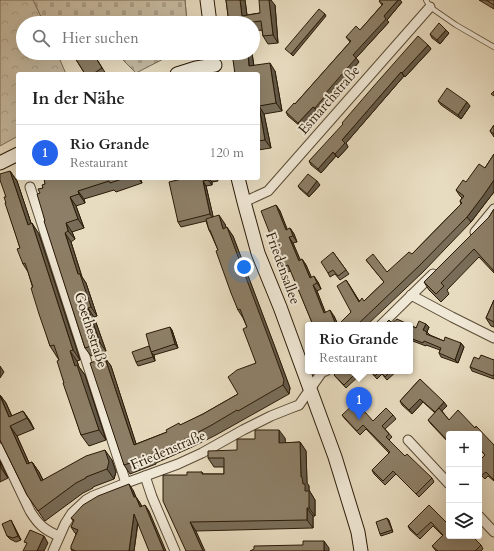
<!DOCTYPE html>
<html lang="de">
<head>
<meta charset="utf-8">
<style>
	:root { --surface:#fff; --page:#f2f2f2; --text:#222; --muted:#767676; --line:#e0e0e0; --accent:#2563eb }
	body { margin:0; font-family:Cardo,serif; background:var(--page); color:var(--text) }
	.controls { position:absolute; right:12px; bottom:12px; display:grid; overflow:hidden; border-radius:4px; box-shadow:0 4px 16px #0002 }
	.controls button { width:36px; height:36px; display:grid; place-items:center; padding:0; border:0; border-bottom:1px solid var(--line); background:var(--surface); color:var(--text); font:20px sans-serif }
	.you { position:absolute; left:244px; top:267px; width:14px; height:14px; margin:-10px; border:3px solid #fff; border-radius:50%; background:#1a73e8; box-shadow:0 0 0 6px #1a73e833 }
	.badge { display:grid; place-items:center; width:26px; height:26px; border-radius:50%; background:var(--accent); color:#fff; font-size:13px; font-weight:700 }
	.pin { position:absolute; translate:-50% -33px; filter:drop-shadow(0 1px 2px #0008) }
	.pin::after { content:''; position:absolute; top:21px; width:14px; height:12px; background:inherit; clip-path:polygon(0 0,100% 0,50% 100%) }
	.popup { position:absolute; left:305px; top:322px; width:108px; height:52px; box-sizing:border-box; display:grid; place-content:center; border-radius:4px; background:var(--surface); filter:drop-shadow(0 1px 3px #0005); font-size:13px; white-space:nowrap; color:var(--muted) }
	.popup b { font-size:15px; color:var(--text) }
	.popup::after { content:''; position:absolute; left:50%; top:100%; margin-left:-8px; border:8px solid transparent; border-top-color:var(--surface) }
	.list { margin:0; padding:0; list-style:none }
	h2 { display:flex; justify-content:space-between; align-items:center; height:52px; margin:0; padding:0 16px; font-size:17px }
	h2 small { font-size:13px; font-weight:400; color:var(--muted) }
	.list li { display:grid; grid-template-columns:26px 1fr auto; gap:12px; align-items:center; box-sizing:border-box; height:56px; padding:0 16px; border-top:1px solid var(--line) }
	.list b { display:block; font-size:15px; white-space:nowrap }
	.list p { margin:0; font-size:13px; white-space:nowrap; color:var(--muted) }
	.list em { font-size:13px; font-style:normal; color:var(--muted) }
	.icon { flex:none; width:22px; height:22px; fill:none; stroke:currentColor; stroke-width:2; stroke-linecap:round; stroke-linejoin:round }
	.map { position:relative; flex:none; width:494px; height:551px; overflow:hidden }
	.search { position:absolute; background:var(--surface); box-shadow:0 4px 16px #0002; left:16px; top:16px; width:244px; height:44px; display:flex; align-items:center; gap:10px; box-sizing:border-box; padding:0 14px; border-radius:22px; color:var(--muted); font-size:15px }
	.panel { position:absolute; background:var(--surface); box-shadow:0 4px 16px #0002; left:16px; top:72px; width:244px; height:108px; border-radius:4px }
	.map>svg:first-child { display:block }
	.forest { fill:url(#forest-crowns); stroke:#7a6b54 }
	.cemetery { fill:url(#cemetery-stones); stroke:#7a6b54 }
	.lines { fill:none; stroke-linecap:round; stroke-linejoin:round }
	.lane-casing { stroke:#5a4b35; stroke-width:6 }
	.street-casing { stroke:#5a4b35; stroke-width:11 }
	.secondary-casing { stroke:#2b1b07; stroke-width:15 }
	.lane { stroke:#f0e8d6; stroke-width:4.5 }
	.street { stroke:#f0e8d6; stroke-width:9 }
	.secondary { stroke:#f0e8d6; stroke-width:13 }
	.wall { fill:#796d59; stroke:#2b1b07 }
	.shaded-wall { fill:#635948; stroke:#2b1b07 }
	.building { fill:#8d7f67; stroke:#2b1b07 }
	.labels { text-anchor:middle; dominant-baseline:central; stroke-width:4; stroke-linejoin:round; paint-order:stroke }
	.street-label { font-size:14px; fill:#2b1b07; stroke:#f0e8d6 }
</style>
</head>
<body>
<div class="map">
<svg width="494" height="551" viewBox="0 0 494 551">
	<defs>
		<pattern id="forest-crowns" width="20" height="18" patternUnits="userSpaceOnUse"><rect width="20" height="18" fill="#c8bba1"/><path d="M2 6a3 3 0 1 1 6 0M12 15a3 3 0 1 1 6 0" fill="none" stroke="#aca089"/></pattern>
		<pattern id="cemetery-stones" width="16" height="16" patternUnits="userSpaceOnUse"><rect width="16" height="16" fill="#c8bba1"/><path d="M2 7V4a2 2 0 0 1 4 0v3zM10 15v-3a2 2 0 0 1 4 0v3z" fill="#aca089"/></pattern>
	</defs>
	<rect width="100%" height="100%" fill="#e8dcc0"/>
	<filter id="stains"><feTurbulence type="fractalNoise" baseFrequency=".005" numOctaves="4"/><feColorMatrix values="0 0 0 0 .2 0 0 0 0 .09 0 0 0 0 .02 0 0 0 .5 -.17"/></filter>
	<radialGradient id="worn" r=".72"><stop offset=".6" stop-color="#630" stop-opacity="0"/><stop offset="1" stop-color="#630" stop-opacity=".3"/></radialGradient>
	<polygon class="forest" points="0,0 185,0 187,23 84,23 78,18 67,23 23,23 23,53 57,53 66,74 18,74 18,136 0,146"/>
	<g class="cemetery">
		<polygon points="33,0 185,0 187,23 84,23 78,18 67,23 44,23"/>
		<polygon points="116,53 175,53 136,73"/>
	</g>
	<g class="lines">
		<g class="lane-casing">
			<polyline id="lane" points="426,0 430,7 456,25 494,47"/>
		</g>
		<g class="street-casing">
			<g id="street">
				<polyline points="30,187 126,483"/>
				<polyline points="244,202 268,191 430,7"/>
				<polyline points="475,232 494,209"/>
				<polyline points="411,295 452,317 494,338"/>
				<polyline points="381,325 433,274"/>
				<polyline points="408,440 449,484"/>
				<path d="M0,448L30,511C38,524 44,530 59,536"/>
				<polyline points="145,476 152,497 175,551"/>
				<polyline points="479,516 494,532"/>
				<polyline points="53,551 65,524 72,513 86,500 93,496 126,483 178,464 202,453 243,430 271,416 291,408 299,405 322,372 326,371"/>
			</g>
		</g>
		<g class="secondary-casing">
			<g id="secondary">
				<polyline points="207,0 210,23"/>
				<polyline points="177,74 196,68 215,65"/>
				<polyline points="0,163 18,154"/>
				<polyline points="238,178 244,202 258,253 280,307 335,457 358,532 361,551"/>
			</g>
		</g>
		<use href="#lane" class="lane"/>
		<use href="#street" class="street"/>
		<use href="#secondary" class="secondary"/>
	</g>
	<g class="wall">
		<polygon points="226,0 245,0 247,15 260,13 275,5 278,43 268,44 263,36 262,30 253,31 253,23 229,23"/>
		<polygon points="479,0 494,0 494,9"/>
		<polygon points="379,1 402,2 387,20 389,22 356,58 359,62 327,98 328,100 317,112 316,110 301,127 288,116 286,112 295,104 350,42 346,37 360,30 382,5"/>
		<polygon points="446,30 449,33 440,44 432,38 430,34"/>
		<polygon points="428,45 431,49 405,77 404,76 346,143 348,147 338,158 336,156 321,173 311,165 309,161"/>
		<polygon points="72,53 93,53 106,74 85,74"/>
		<polygon points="232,53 252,53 254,66 275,71 282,111 264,114 271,148 258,150 258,74"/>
		<polygon points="438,101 470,106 461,119 441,105"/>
		<polygon points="494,125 494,137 490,131"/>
		<polygon points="494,154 494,192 487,201 471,222 423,272 367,325 313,325 291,271 287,272 283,267 276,205 280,211 287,230 290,228 294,234 297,242 293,243 300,260 302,259 306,265 311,277 318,282 321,289 317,291 325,312 334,316 338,325 351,312 346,280 359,301 364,301 384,282 366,260 387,272 412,254 461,204 460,201 462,198 460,196 456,190 485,168"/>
		<polygon points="10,171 17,181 31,223 39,234 80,360 77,361 79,367 85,375 106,440 89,446 81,435 64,383 59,360 57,357 50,346 28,272 23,264 20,248 6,203"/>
		<polygon points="47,178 140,178 142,183 116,192 114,190 84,199 85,203 76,206 84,228 72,232 75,239 71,242 82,277 86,283 97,316 94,317 106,351 91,356 85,348 45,221 40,193 45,184"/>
		<polygon points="186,178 217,178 218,181 212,182 212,185 206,186 213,217 225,224 226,228 233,236 290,388 289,394 216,435 192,447 156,463 156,464 130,474 124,465 105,358 111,366 136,444 167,432 203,414 238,394 256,363 247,327 243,318 238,310 218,250 211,234 209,230 206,221 181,227 178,222"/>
		<polygon points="320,185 309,197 300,189 298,186"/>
		<polygon points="494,209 494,273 479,257 447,290 449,294 441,302 429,290 424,282 489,217"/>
		<polygon points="333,252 349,274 340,280 335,274 330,277 328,273"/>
		<polygon points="494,300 494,327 491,326 486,318"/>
		<polygon points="426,324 429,327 427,332 430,335 444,341 461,343 464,347 458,363 441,357 439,353 440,350 426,345 426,346 410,340 410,325 416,328"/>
		<polygon points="172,330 178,348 154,355 155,361 138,366 136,362 149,347"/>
		<polygon points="479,359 494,360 494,379 472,371 470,367"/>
		<polygon points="338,371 364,371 346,388 334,375"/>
		<polygon points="370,371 397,371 387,380 382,374 377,379"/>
		<polygon points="420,379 447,406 442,411 449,420 475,428 494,445 494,481 488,476 485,479 479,473 479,461 485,455 479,449 479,434 449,434 449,443 431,424 428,420 435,413 423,402 412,414 402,405 400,401"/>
		<polygon points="0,395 6,403 12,416 23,411 30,421 34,429 17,436 29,463 32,462 39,472 43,480 112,460 116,472 114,479 93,487 93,488 83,493 45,521 27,495 1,442 0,442"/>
		<polygon points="342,415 373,421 393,415 396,419 385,429 392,437 389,440 405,456 432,478 434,482 419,497 396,474 385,485 374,474 372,470 389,453 366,429 360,435 345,419"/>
		<polygon points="285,438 285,443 300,442 306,451 307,483 309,486 309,490 315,500 315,516 313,516 313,528 196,531 186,551 187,475 202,472 203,474 224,474 224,467 214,467 208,458"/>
		<polygon points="0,461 8,478 0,482"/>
		<polygon points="133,490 136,497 140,503 142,507 149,511 138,523 134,551 72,551 71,549 76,534 75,533 71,527 74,522 71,518"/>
		<polygon points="429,505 449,536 481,545 483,549 481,551 436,551 432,546 443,536 433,526 420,539 410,530 408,526"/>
		<polygon points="387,518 389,520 393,532 381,536 380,534"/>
		<polygon points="13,524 21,540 16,542 10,539 7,536"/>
	</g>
	<g class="shaded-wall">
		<polygon points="240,0 245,0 248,23 242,16"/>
		<polygon points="269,0 271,0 275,5 278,43 273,35"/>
		<polygon points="398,0 400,0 402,2 387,20 389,22 356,58 359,62 327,98 328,100 317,112 315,108 324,95 353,55 384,16"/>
		<polygon points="325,14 326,16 293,56 291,54"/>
		<polygon points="446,30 449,33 440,44 437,40"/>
		<polygon points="428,45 431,49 405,77 402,73"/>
		<polygon points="248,53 252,53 255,74 249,66"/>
		<polygon points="270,63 275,71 282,111 276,103"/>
		<polygon points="401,72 404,76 346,143 348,147 338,158 335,154 342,140"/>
		<polygon points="467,102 470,106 461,119 458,115"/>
		<polygon points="259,106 264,114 271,148 265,140"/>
		<polygon points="313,107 316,110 301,127 298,123"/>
		<polygon points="333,152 336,156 321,173 318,169"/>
		<polygon points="10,171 17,181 35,235 28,225"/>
		<polygon points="138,178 140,178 142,183"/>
		<polygon points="208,178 212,182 212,185 208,180"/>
		<polygon points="494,180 494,192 487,201 471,222 467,217"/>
		<polygon points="203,181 206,186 214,220 210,214"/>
		<polygon points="317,181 320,185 309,197 307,194"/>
		<polygon points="78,191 84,199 85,203 79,194"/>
		<polygon points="70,197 76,206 84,228 78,219"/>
		<polygon points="276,205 280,211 290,236 286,230"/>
		<polygon points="219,215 225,224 229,237 223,229"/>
		<polygon points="32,223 39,234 80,360 73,350"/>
		<polygon points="66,223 72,232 75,239 68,231"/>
		<polygon points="227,227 233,236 275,347 290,388 289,394 283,385"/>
		<polygon points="290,228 294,234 297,242 293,236"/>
		<polygon points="65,233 71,242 82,277 86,283 97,316 91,307 78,274"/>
		<polygon points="289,237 293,243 303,266 299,261"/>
		<polygon points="302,259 306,265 314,283 310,278"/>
		<polygon points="314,276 318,282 321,289 317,283"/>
		<polygon points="346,280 350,286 363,307 359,302"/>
		<polygon points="313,285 317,291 328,319 324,313"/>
		<polygon points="88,308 94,317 106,351 100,343"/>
		<polygon points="330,310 334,316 338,325 336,325"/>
		<polygon points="426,324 429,327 426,334 423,330"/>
		<polygon points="170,327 172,330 178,348 175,344"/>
		<polygon points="461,343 464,347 458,363 455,360"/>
		<polygon points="70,351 77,361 79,367 85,375 106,440 99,430 75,366"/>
		<polygon points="151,352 154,355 155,361 153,357"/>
		<polygon points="105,358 111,366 139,453 134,445"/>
		<polygon points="0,366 4,372 0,378"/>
		<polygon points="0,395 6,403 15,424 9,417"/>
		<polygon points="420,399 423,402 412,414 409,410"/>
		<polygon points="444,402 447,406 437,416 435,412"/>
		<polygon points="23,411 30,421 34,429 27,418"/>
		<polygon points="10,426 17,436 34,474 27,464"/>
		<polygon points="279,430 285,438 286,451 279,443"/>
		<polygon points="300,442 306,451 307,483 309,486 309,490 315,500 315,516 309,508 301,477"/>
		<polygon points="105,450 112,460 116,472 114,479 107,469"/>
		<polygon points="0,461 8,478 1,468"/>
		<polygon points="32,462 39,472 48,491 41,481"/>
		<polygon points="129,484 133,490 138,503 134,497"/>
		<polygon points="136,497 140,503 145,513 140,507"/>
		<polygon points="145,505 149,511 166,551 164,551"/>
		<polygon points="307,508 313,516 313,528 307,520"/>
		<polygon points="134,514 138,520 134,551 129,551"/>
		<polygon points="11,520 21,540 18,536"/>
		<polygon points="190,522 196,531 205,551 203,551"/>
		<polygon points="44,536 48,543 44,551 37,551"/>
		<polygon points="324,541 329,548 329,551 324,551"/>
	</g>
	<g class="building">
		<polygon points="226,0 240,0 242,16 260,13 259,0 269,0 273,35 263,36 261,21 245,23 229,23"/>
		<polygon points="380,0 398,0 384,16 386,19 353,55 356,58 324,95 325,96 315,108 313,107 298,123 286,112 294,103 295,104 351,41 346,37 356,26 360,30 383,4 379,1"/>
		<polygon points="486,0 494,0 494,5"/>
		<polygon points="319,9 325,14 291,54 285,49"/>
		<polygon points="439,23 446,30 437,40 430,34"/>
		<polygon points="418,36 428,45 402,73 401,72 342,140 345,143 335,154 333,152 318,169 309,161 343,124 342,123 373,87"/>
		<polygon points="72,53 93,53 102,68 93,74 85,74"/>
		<polygon points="232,53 248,53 249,66 270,63 276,103 259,106 265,140 258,141 258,74 235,74"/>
		<polygon points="447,88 467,102 458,115 438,101"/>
		<polygon points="494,91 494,96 491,94"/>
		<polygon points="494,125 494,134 490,131"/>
		<polygon points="494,154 494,180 483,196 467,217 419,266 357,325 338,325 351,312 337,286 346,280 359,302 362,298 364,301 384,282 366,260 373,254 387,272 409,252 412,254 462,203 460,201 464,196 456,190 463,180 466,182 479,164 485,168"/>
		<polygon points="10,171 28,225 32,223 73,350 70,351 75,366 77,365 99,430 81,435 63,383 64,383 57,361 59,360 54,345 50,346 39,314 31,288 33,287 25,263 23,264 17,249 20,248 5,203 6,203 4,197 6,197 0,180 0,174"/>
		<polygon points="308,174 317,181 307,194 298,186"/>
		<polygon points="47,178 125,178 110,183 109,181 78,191 79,194 70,197 78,219 66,223 68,231 65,233 78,274 80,274 91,307 88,308 100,343 85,348 44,221 45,221 37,194 40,193 38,189 43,188 42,185 45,184 44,179"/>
		<polygon points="186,178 208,178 208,180 203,181 210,214 178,222 169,182"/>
		<polygon points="276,205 286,230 290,228 293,236 289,237 299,261 302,259 310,278 314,276 317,283 313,285 324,313 330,310 336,325 313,325 288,265 283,267 261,211"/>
		<polygon points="494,209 494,271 474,249 441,283 444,286 436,294 424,282 489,217"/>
		<polygon points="219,215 223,229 227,227 269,339 284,380 283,385 238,411 237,410 210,426 187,438 150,455 150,456 124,465 90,363 105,358 134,445 167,432 166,430 179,423 180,425 203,414 238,394 228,377 237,370 256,363 243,329 247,327 240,309 238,310 231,293 216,251 218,250 210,230 209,230 206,219"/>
		<polygon points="333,252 346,270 338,276 333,270 328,273 321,262"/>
		<polygon points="494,300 494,322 486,318"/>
		<polygon points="397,319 410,325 384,325 389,320 392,323"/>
		<polygon points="419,321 426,324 423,330 427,332 426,334 444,341 445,337 461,343 455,360 439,353 441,348 424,341 423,343 410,338 410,325 416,328"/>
		<polygon points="170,327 175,344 151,352 146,334"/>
		<polygon points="149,346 153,357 136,362 132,352"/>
		<polygon points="481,355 494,360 494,374 493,376 470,367 474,357 479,359"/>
		<polygon points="338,371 358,371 344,385 334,375"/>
		<polygon points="370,371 391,371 385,377 380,371 375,376"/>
		<polygon points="420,379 444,402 435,412 420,399 409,410 400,401"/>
		<polygon points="0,396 9,417 23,411 27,418 10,426 27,464 32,462 41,481 86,456 105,450 109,462 107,469 86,477 86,478 76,483 38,511 27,495 0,440"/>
		<polygon points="356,402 373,421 386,408 393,415 382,426 389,434 386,437 405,456 407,454 432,478 416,494 393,471 383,481 372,470 390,452 363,425 357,431 342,415"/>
		<polygon points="439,408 449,420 458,410 475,428 476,426 494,445 494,480 486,472 482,475 479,472 479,461 485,455 479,448 479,434 449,434 449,442 428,420"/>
		<polygon points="255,430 279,430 279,443 300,442 301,477 302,477 303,484 305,484 305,491 309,491 309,508 307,508 307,520 190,522 203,551 186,551 163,501 163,475 187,475 187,472 202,472 202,474 224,474 224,458 208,458 208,451 237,450 237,439 255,439"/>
		<polygon points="129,484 134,497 136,497 140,507 145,505 164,551 149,551 134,514 129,551 76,551 71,549 71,546 78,530 71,527 74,520 71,518 83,505 98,496"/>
		<polygon points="429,505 449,525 449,536 472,536 481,545 476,550 476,551 438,551 432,546 443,535 431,522 417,535 408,526"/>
		<polygon points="387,518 392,530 380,534 376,522"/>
		<polygon points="11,520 18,536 13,538 7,536 2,524"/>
		<polygon points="30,530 44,536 37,551 38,551 23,551 27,543 24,542"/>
		<polygon points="303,541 324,541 324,551 250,551 254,549 254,546 303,545"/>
	</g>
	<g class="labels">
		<g class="street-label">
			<text transform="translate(329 100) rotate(-49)">Esmarchstraße</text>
			<text transform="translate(283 268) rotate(70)">Friedensallee</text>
			<text transform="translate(91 330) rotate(72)">Goethestraße</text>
			<text transform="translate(168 450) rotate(-23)">Friedenstraße</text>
		</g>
	</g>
	<rect width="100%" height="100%" filter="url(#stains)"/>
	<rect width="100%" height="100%" fill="url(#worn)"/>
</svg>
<div class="controls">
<button>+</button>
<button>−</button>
<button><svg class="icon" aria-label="layers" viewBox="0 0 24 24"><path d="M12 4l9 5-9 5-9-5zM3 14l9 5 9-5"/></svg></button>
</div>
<div class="you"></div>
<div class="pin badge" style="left:359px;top:420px">1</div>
<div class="popup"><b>Rio Grande</b>Restaurant</div>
<div class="search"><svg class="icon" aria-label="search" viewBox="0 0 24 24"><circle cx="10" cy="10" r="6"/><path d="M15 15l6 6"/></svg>Hier suchen</div>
<section class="panel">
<h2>In der Nähe<small></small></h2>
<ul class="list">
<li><span class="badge">1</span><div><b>Rio Grande</b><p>Restaurant</p></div><em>120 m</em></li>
</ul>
</section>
</div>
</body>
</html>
